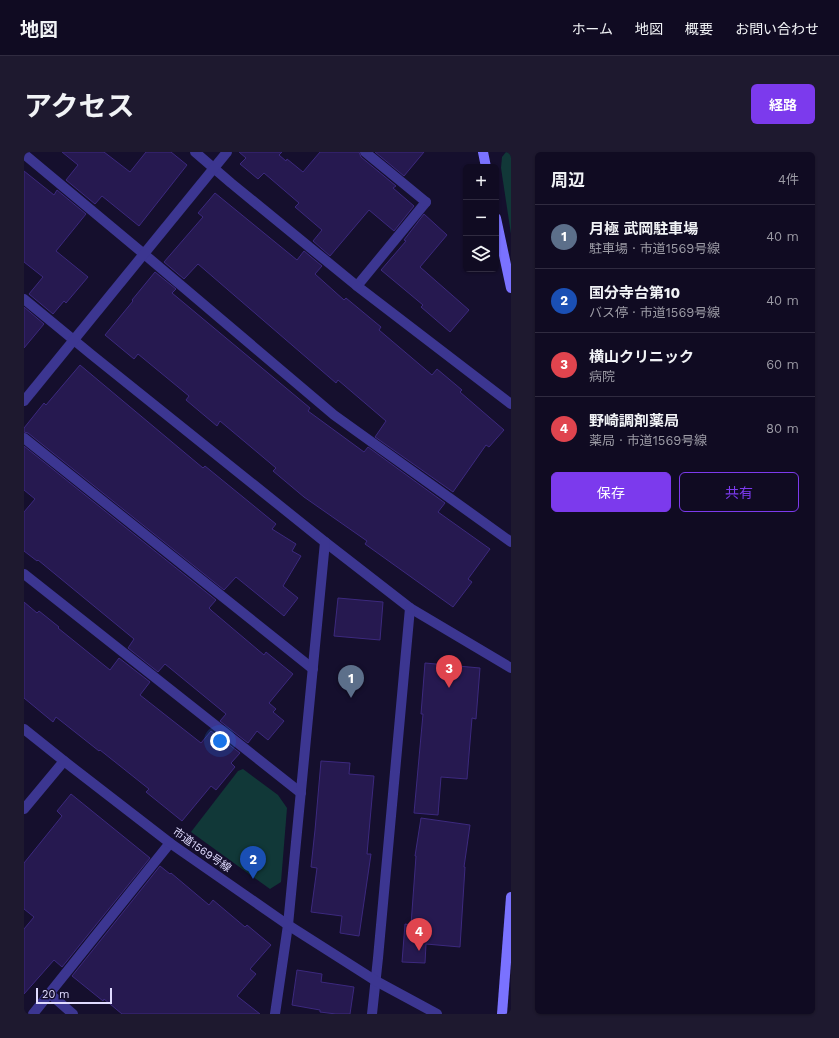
<!DOCTYPE html>
<html lang="ja">
<head>
<meta charset="utf-8">
<style>
	:root { --surface:#100b22; --page:#1e192f; --text:#f1f3f6; --muted:#9c9ba5; --line:#302b40; --accent:#7c3aed }
	body { margin:0; font-family:"Work Sans","Noto Sans JP",sans-serif; background:var(--page); color:var(--text) }
	.controls { position:absolute; right:12px; top:12px; display:grid; overflow:hidden; border-radius:6px; box-shadow:0 1px 3px #0004 }
	.controls button { width:36px; height:36px; display:grid; place-items:center; padding:0; border:0; border-bottom:1px solid var(--line); background:var(--surface); color:var(--text); font:20px sans-serif }
	.scale { position:absolute; left:12px; bottom:10px; width:76px; box-sizing:border-box; padding-left:4px; border:2px solid #e0dbff; border-top:0; font-size:11px; line-height:14px; white-space:nowrap; color:#e0dbff; -webkit-text-stroke:3px #150f2d; paint-order:stroke }
	.you { position:absolute; left:196px; top:589px; width:14px; height:14px; margin:-10px; border:3px solid #fff; border-radius:50%; background:#1a73e8; box-shadow:0 0 0 6px #1a73e833 }
	.badge { display:grid; place-items:center; width:26px; height:26px; border-radius:50%; background:var(--accent); color:#fff; font-size:13px; font-weight:700 }
	.pin { position:absolute; translate:-50% -33px; filter:drop-shadow(0 1px 2px #0008) }
	.pin::after { content:''; position:absolute; top:21px; width:14px; height:12px; background:inherit; clip-path:polygon(0 0,100% 0,50% 100%) }
	.list { margin:0; padding:0; list-style:none }
	h2 { display:flex; justify-content:space-between; align-items:center; height:52px; margin:0; padding:0 16px; font-size:17px }
	h2 small { font-size:13px; font-weight:400; color:var(--muted) }
	.list li { display:grid; grid-template-columns:26px 1fr auto; gap:12px; align-items:center; box-sizing:border-box; height:64px; padding:0 16px; border-top:1px solid var(--line) }
	.list b { display:block; font-size:15px; white-space:nowrap }
	.list p { margin:0; font-size:13px; white-space:nowrap; color:var(--muted) }
	.list em { font-size:13px; font-style:normal; color:var(--muted) }
	.actions { display:flex; gap:8px; padding:12px 16px }
	.actions a { flex:1; padding:9px 0; border:1px solid var(--accent); border-radius:6px; text-align:center; font-size:14px; color:var(--accent) }
	.actions .main { background:var(--accent); color:#fff }
	.icon { flex:none; width:22px; height:22px; fill:none; stroke:currentColor; stroke-width:2; stroke-linecap:round; stroke-linejoin:round }
	.map { position:relative; flex:none; width:487px; height:862px; overflow:hidden; border-radius:6px }
	header { display:flex; align-items:center; gap:24px; box-sizing:border-box; height:56px; padding:0 20px; background:var(--surface); border-bottom:1px solid var(--line) }
	header strong { font-size:19px }
	nav { display:flex; gap:22px; margin-inline-start:auto; font-size:14px }
	.intro { display:flex; align-items:center; justify-content:space-between; box-sizing:border-box; height:96px; padding:0 24px }
	h1 { margin:0; font-size:28px }
	.button { padding:10px 18px; border-radius:6px; background:var(--accent); color:#fff; font-size:14px; font-weight:700 }
	main { display:flex; gap:24px; padding:0 24px }
	aside { flex:1; background:var(--surface); border-radius:6px; box-shadow:0 1px 3px #0004 }
	.map>svg:first-child { display:block }
	.green { fill:#113838 }
	.building { fill:#261950; stroke:#3c297e }
	.lines { fill:none; stroke-linecap:round; stroke-linejoin:round }
	.service { stroke:#3c3691; stroke-width:10 }
	.minor { stroke:#3c3691; stroke-width:10 }
	.tertiary { stroke:#3c3691; stroke-width:10 }
	.secondary { stroke:#7a72ff; stroke-width:10 }
	.labels { text-anchor:middle; dominant-baseline:central; stroke-width:3.5; stroke-linejoin:round; paint-order:stroke }
	.street-label { font-size:11px; fill:#e0dbff; stroke:#150f2d }
</style>
</head>
<body>
<header>
<strong>地図</strong>
<nav><a>ホーム</a><a>地図</a><a>概要</a><a>お問い合わせ</a></nav>
</header>
<div class="intro"><h1>アクセス</h1><a class="button">経路</a></div>
<main>
<div class="map">
<svg width="487" height="862" viewBox="0 0 487 862">
	<rect width="100%" height="100%" fill="#150f2d"/>
	<g class="green">
		<polygon points="482,0 485,0 487,2 487,82 477,16 478,5"/>
		<polygon points="219,617 254,643 263,656 257,730 246,737 167,680 214,619"/>
	</g>
	<g class="building">
		<polygon points="38,0 80,0 106,20 122,0 147,0 163,13 115,74 78,44 71,52 42,28 54,13"/>
		<polygon points="215,0 258,0 255,3 262,9 263,7 279,20 296,0 335,0 337,5 372,34 369,36 390,54 370,79 345,58 306,104 289,89 298,78 271,55 275,51 240,21 234,27 216,12 222,6"/>
		<polygon points="351,0 400,0 380,24"/>
		<polygon points="0,19 30,43 33,38 62,62 32,99 64,125 42,151 40,149 29,162 5,142 19,125 0,110"/>
		<polygon points="191,41 273,108 280,99 298,114 291,122 320,148 322,146 357,175 355,178 408,223 413,217 438,238 436,240 480,278 465,295 462,293 429,340 351,285 362,269 314,228 312,231 174,112 160,127 140,110 179,65 174,61"/>
		<polygon points="400,62 423,83 396,115 445,158 426,180 397,155 399,153 357,118 382,89 380,88"/>
		<polygon points="131,120 152,137 148,141 286,256 284,259 340,300 344,295 421,351 414,360 466,397 444,427 448,430 429,455 341,392 343,389 280,345 249,319 252,316 196,269 193,274 162,248 165,244 114,202 110,207 81,183 109,149 108,148"/>
		<polygon points="0,155 20,172 0,196"/>
		<polygon points="56,213 179,316 181,314 252,372 248,377 272,392 268,399 277,404 259,434 274,446 260,464 212,425 200,438 4,281 0,280 0,276 20,251 22,253"/>
		<polygon points="0,294 192,448 185,456 188,459 240,503 242,500 269,522 245,551 252,557 249,560 260,569 244,588 233,579 224,591 196,569 202,562 141,512 134,520 104,496 110,487 14,408 13,409 0,399 0,360 11,347 0,338"/>
		<polygon points="314,446 359,450 356,488 310,484"/>
		<polygon points="0,450 13,461 15,459 35,475 34,476 86,518 95,506 126,530 116,543 177,591 187,579 216,601 207,611 211,615 192,638 187,634 158,669 122,640 125,637 76,598 75,599 32,565 29,570 0,546"/>
		<polygon points="401,511 456,516 452,567 448,566 443,627 417,625 414,663 390,661 399,562 397,562"/>
		<polygon points="297,609 326,611 325,622 350,624 343,702 347,702 335,784 316,781 318,764 287,760 293,716 287,715 291,678"/>
		<polygon points="47,642 126,706 38,815 30,808 0,842 0,777 10,765 0,757 0,711 38,664 33,659"/>
		<polygon points="397,666 446,673 440,715 441,715 436,795 402,792 401,811 378,810 381,772 387,773 392,704 391,704"/>
		<polygon points="136,714 146,722 147,721 185,753 189,748 221,775 223,773 247,793 226,817 232,822 213,844 236,862 98,862 80,847 79,849 48,824"/>
		<polygon points="273,818 298,822 297,830 330,835 326,862 312,862 296,860 296,858 268,853"/>
	</g>
	<g class="lines">
		<polyline class="service" points="333,134 402,50"/>
		<g class="minor">
			<polyline points="171,0 207,31 333,134 487,252"/>
			<polyline points="341,0 402,50"/>
			<polyline points="0,2 120,102 310,263 487,390"/>
			<polyline points="0,147 68,203 301,390 386,456 487,516"/>
			<polyline points="0,249 203,0"/>
			<polyline points="0,286 289,517"/>
			<polyline points="0,422 277,641"/>
			<polyline points="0,657 40,609"/>
			<polyline points="26,842 49,862"/>
			<polyline points="9,862 146,691"/>
			<polyline points="251,862 264,773 301,390"/>
			<polyline points="348,862 354,806 386,456"/>
		</g>
		<polyline class="tertiary" points="0,577 40,609 146,691 264,773 352,829 413,862"/>
		<g class="secondary">
			<polyline points="459,0 462,15"/>
			<polyline points="472,66 487,136"/>
			<polyline points="478,862 487,745"/>
		</g>
	</g>
	<g class="labels">
		<g class="street-label">
			<text transform="translate(178 698) rotate(35)">市道1569号線</text>
		</g>
	</g>
</svg>
<div class="controls">
<button>+</button>
<button>−</button>
<button><svg class="icon" aria-label="layers" viewBox="0 0 24 24"><path d="M12 4l9 5-9 5-9-5zM3 14l9 5 9-5"/></svg></button>
</div>
<div class="scale">20 m</div>
<div class="you"></div>
<div class="pin badge" style="left:327px;top:546px;background:#5c6f8a">1</div>
<div class="pin badge" style="left:229px;top:727px;background:#1a4fb4">2</div>
<div class="pin badge" style="left:425px;top:536px;background:#e0444e">3</div>
<div class="pin badge" style="left:395px;top:799px;background:#e0444e">4</div>
</div>
<aside>
<h2>周辺<small>4件</small></h2>
<ul class="list">
<li><span class="badge" style="background:#5c6f8a">1</span><div><b>月極 武岡駐車場</b><p>駐車場 · 市道1569号線</p></div><em>40 m</em></li>
<li><span class="badge" style="background:#1a4fb4">2</span><div><b>国分寺台第10</b><p>バス停 · 市道1569号線</p></div><em>40 m</em></li>
<li><span class="badge" style="background:#e0444e">3</span><div><b>横山クリニック</b><p>病院</p></div><em>60 m</em></li>
<li><span class="badge" style="background:#e0444e">4</span><div><b>野崎調剤薬局</b><p>薬局 · 市道1569号線</p></div><em>80 m</em></li>
</ul>
<div class="actions"><a class="main">保存</a><a>共有</a></div>
</aside>
</main>
</body>
</html>
